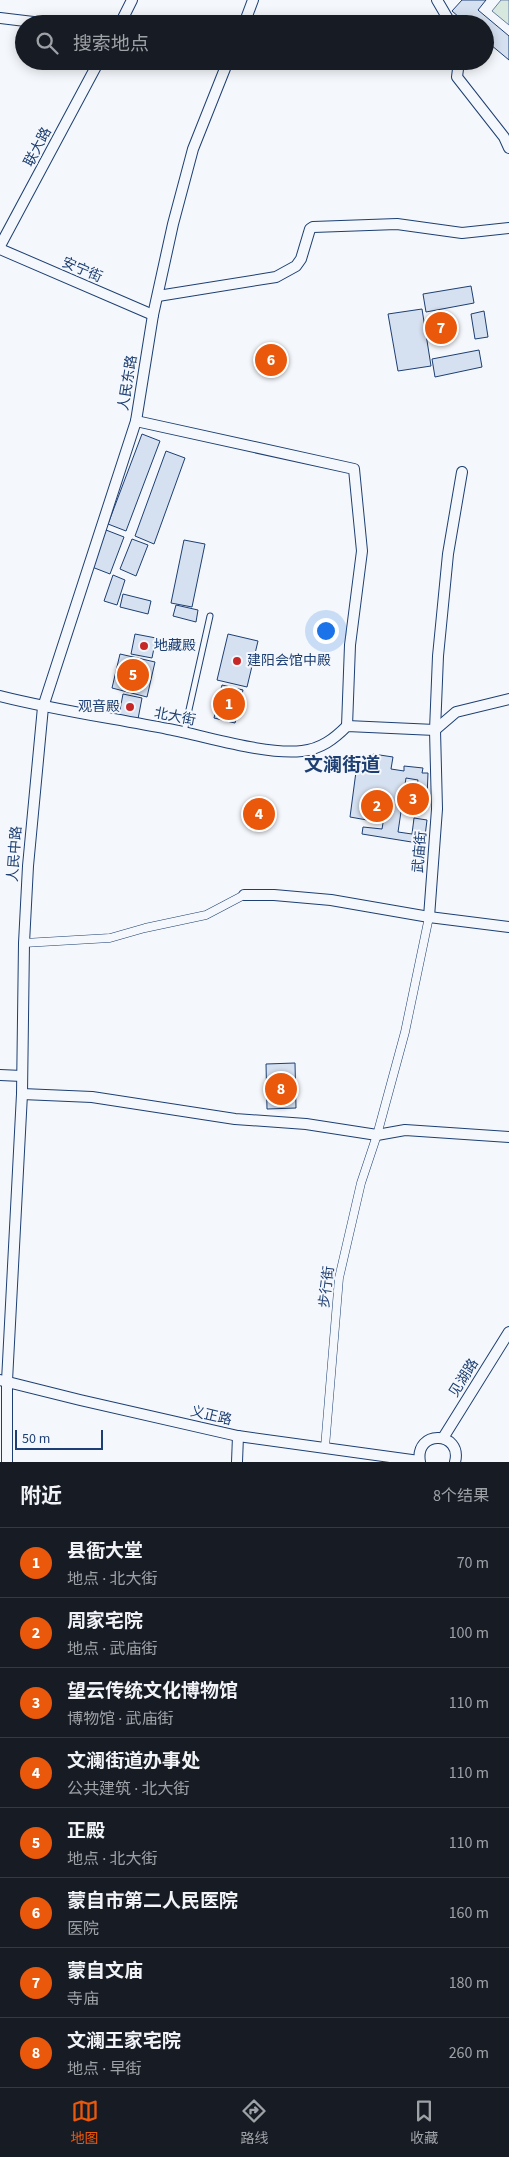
<!DOCTYPE html>
<html lang="zh">
<head>
<meta charset="utf-8">
<style>
	:root { --surface:#171b24; --page:#242831; --text:#f1f3f6; --muted:#9ea1a6; --line:#363941; --accent:#ea580c }
	body { margin:0; font-family:"Source Sans 3","Noto Sans SC",sans-serif; background:var(--page); color:var(--text) }
	.scale { position:absolute; left:15px; bottom:12px; width:88px; box-sizing:border-box; padding-left:5px; border:2px solid #1d3f73; border-top:0; font-size:14px; line-height:18px; white-space:nowrap; color:#1d3f73; -webkit-text-stroke:4px #f4f7fb; paint-order:stroke }
	.you { position:absolute; left:325px; top:630px; width:18px; height:18px; margin:-12px; border:4px solid #fff; border-radius:50%; background:#1a73e8; box-shadow:0 0 0 8px #1a73e833 }
	.badge { display:grid; place-items:center; width:32px; height:32px; border-radius:50%; background:var(--accent); color:#fff; font-size:16px; font-weight:700 }
	.pin { position:absolute; translate:-50% -50%; border:2px solid #fff; box-shadow:0 1px 5px #0006 }
	.list { margin:0; padding:0; list-style:none }
	h2 { display:flex; justify-content:space-between; align-items:center; height:65px; margin:0; padding:0 20px; font-size:21px }
	h2 small { font-size:16px; font-weight:400; color:var(--muted) }
	.list li { display:grid; grid-template-columns:32px 1fr auto; gap:15px; align-items:center; box-sizing:border-box; height:70px; padding:0 20px; border-top:1px solid var(--line) }
	.list b { display:block; font-size:19px; white-space:nowrap }
	.list p { margin:0; font-size:16px; white-space:nowrap; color:var(--muted) }
	.list em { font-size:16px; font-style:normal; color:var(--muted) }
	.icon { flex:none; width:28px; height:28px; fill:none; stroke:currentColor; stroke-width:2; stroke-linecap:round; stroke-linejoin:round }
	.map { position:relative; flex:none; width:509px; height:1462px; overflow:hidden }
	.search { position:absolute; background:var(--surface); box-shadow:0 2px 12px #0003; left:15px; right:15px; top:15px; height:55px; display:flex; align-items:center; gap:12px; box-sizing:border-box; padding:0 18px; border-radius:28px; color:var(--muted); font-size:19px }
	.sheet { height:625px; background:var(--surface) }
	nav { display:flex; justify-content:space-around; align-items:center; box-sizing:border-box; height:70px; border-top:1px solid var(--line); background:var(--surface); font-size:14px; color:var(--muted) }
	nav a { display:grid; justify-items:center; gap:2px }
	nav .on { color:var(--accent) }
	.map>svg:first-child { display:block }
	.green { fill:#d7e8df; stroke:#687fa3 }
	.building { fill:#d5e0f0; stroke:#1d3f73; fill-rule:evenodd }
	.lines { fill:none; stroke-linecap:round; stroke-linejoin:round }
	.service-casing { stroke:#1d3f73; stroke-width:7 }
	.pedestrian-casing { stroke:#1d3f73; stroke-width:9 }
	.minor-casing { stroke:#1d3f73; stroke-width:12 }
	.service { stroke:#f4f7fb; stroke-width:5 }
	.pedestrian { stroke:#f4f7fb; stroke-width:8 }
	.minor { stroke:#f4f7fb; stroke-width:10 }
	.poi-dot { fill:#c62828; stroke:#f4f7fb; stroke-width:2 }
	.labels { text-anchor:middle; dominant-baseline:central; stroke-width:4; stroke-linejoin:round; paint-order:stroke }
	.street-label { font-size:14px; fill:#1d3f73; stroke:#f4f7fb }
	.poi-label { font-size:14px; fill:#1d3f73; stroke:#f4f7fb; text-anchor:start }
	.district-label { font-size:19px; font-weight:bold; fill:#1d3f73; stroke:#f4f7fb }
</style>
</head>
<body>
<div class="map">
<svg width="509" height="1462" viewBox="0 0 509 1462">
	<rect width="100%" height="100%" fill="#f4f7fb"/>
	<polygon class="green" points="501,0 509,0 509,25 492,11"/>
	<g class="building">
		<polygon points="462,0 486,0 478,10 509,36 509,60 485,40 485,24 467,24 452,11"/>
		<polygon points="471,286 474,303 426,312 423,294"/>
		<polygon points="422,309 431,366 398,371 388,314"/>
		<polygon points="484,311 488,337 475,339 471,314"/>
		<polygon points="479,350 482,367 435,377 432,359"/>
		<polygon points="142,434 160,441 126,531 108,524"/>
		<polygon points="166,451 185,458 154,544 135,536"/>
		<polygon points="106,530 124,537 110,574 92,567"/>
		<polygon points="132,539 148,545 136,576 120,569"/>
		<polygon points="184,540 205,544 192,607 171,603"/>
		<polygon points="113,575 125,580 117,605 104,601"/>
		<polygon points="123,594 151,601 148,614 120,607"/>
		<polygon points="176,605 198,610 196,622 173,616"/>
		<polygon points="135,634 156,638 152,658 131,654"/>
		<polygon points="228,634 258,641 247,687 217,680"/>
		<polygon points="120,654 155,662 147,697 112,688"/>
		<polygon points="222,685 243,690 235,723 214,718"/>
		<polygon points="123,694 142,698 138,719 119,715"/>
		<polygon points="373,754 393,757 391,769 404,771 404,766 423,768 422,773 428,773 427,798 415,796 418,780 406,778 398,832 412,834 414,818 427,820 424,844 362,834 363,827 382,829 384,817 368,815 367,820 350,817 357,764 371,766"/>
		<path d="M295,1063L296,1108L267,1109L266,1064ZM278,1075H286L287,1083H278Z"/>
	</g>
	<g class="lines">
		<g class="service-casing">
			<polyline id="service" points="184,732 210,616"/>
		</g>
		<g class="pedestrian-casing">
			<g id="pedestrian">
				<polyline points="24,943 110,938 145,928 206,915 244,895"/>
				<polyline points="325,1447 339,1278 361,1183 377,1135 405,1032 429,917"/>
			</g>
		</g>
		<g class="minor-casing">
			<g id="minor">
				<polyline points="437,0 451,24"/>
				<polyline points="0,18 50,24"/>
				<polyline points="120,24 132,0"/>
				<polyline points="244,24 253,0"/>
				<polyline points="459,61 457,77 504,137 509,148"/>
				<polyline points="0,246 99,61"/>
				<polyline points="0,249 153,315"/>
				<polyline points="158,296 276,277 296,266 301,259 310,229 313,227 397,224 462,233 509,228"/>
				<polyline points="136,421 354,469 362,551 350,645 347,726"/>
				<path d="M0,696C55,710 112,718 168,729C206,736 264,755 302,751C321,749 334,739 347,726L435,730L456,712L509,699"/>
				<polyline points="244,895 274,895 331,900 429,917 509,927"/>
				<polyline points="429,917 437,809 435,730 438,656 448,554 462,472"/>
				<polyline points="0,1075 22,1076"/>
				<polyline points="22,1094 92,1097 235,1119 306,1124 377,1135 405,1130 509,1137"/>
				<polyline points="0,1380 80,1400 238,1436 419,1461"/>
				<polyline points="443,1438 509,1332"/>
				<polyline points="7,1462 7,1381 22,1094 24,943 28,866 43,707 136,421 153,315 173,224 193,149 228,61"/>
				<polyline points="237,1462 238,1436"/>
				<path d="M420,1462C414,1429 463,1431 455,1462"/>
			</g>
		</g>
		<use href="#service" class="service"/>
		<use href="#pedestrian" class="pedestrian"/>
		<use href="#minor" class="minor"/>
	</g>
	<g class="poi-dot">
		<circle cx="144" cy="646" r="5"/>
		<circle cx="237" cy="661" r="5"/>
		<circle cx="130" cy="707" r="5"/>
	</g>
	<g class="labels">
		<g class="street-label">
			<text transform="translate(38 147) rotate(-62)">联大路</text>
			<text transform="translate(82 270) rotate(23)">安宁街</text>
			<text transform="translate(128 383) rotate(-81)">人民东路</text>
			<text transform="translate(175 717) rotate(11)">北大街</text>
			<text transform="translate(420 852) rotate(-85)">武庙街</text>
			<text transform="translate(15 854) rotate(-86)">人民中路</text>
			<text transform="translate(327 1287) rotate(-83)">步行街</text>
			<text transform="translate(464 1378) rotate(-58)">见湖路</text>
			<text transform="translate(211 1416) rotate(13)">义正路</text>
		</g>
		<g class="poi-label">
			<text x="154" y="646">地藏殿</text>
			<text x="247" y="661">建阳会馆中殿</text>
			<text x="120" y="707" text-anchor="end">观音殿</text>
		</g>
		<g class="district-label">
			<text x="342" y="765">文澜街道</text>
		</g>
	</g>
</svg>
<div class="scale">50 m</div>
<div class="you"></div>
<div class="pin badge" style="left:229px;top:704px">1</div>
<div class="pin badge" style="left:377px;top:806px">2</div>
<div class="pin badge" style="left:413px;top:799px">3</div>
<div class="pin badge" style="left:259px;top:814px">4</div>
<div class="pin badge" style="left:133px;top:675px">5</div>
<div class="pin badge" style="left:271px;top:360px">6</div>
<div class="pin badge" style="left:441px;top:328px">7</div>
<div class="pin badge" style="left:281px;top:1089px">8</div>
<div class="search"><svg class="icon" aria-label="search" viewBox="0 0 24 24"><circle cx="10" cy="10" r="6"/><path d="M15 15l6 6"/></svg>搜索地点</div>
</div>
<section class="sheet">
<h2>附近<small>8个结果</small></h2>
<ul class="list">
<li><span class="badge">1</span><div><b>县衙大堂</b><p>地点 · 北大街</p></div><em>70 m</em></li>
<li><span class="badge">2</span><div><b>周家宅院</b><p>地点 · 武庙街</p></div><em>100 m</em></li>
<li><span class="badge">3</span><div><b>望云传统文化博物馆</b><p>博物馆 · 武庙街</p></div><em>110 m</em></li>
<li><span class="badge">4</span><div><b>文澜街道办事处</b><p>公共建筑 · 北大街</p></div><em>110 m</em></li>
<li><span class="badge">5</span><div><b>正殿</b><p>地点 · 北大街</p></div><em>110 m</em></li>
<li><span class="badge">6</span><div><b>蒙自市第二人民医院</b><p>医院</p></div><em>160 m</em></li>
<li><span class="badge">7</span><div><b>蒙自文庙</b><p>寺庙</p></div><em>180 m</em></li>
<li><span class="badge">8</span><div><b>文澜王家宅院</b><p>地点 · 早街</p></div><em>260 m</em></li>
</ul>
</section>
<nav>
<a class="on"><svg class="icon" aria-label="map" viewBox="0 0 24 24"><path d="M3 6l6-2 6 2 6-2v14l-6 2-6-2-6 2zM9 4v14M15 6v14"/></svg>地图</a>
<a><svg class="icon" aria-label="directions" viewBox="0 0 24 24"><path d="M12 3l9 9-9 9-9-9zM9 14v-3h6M13 9l2 2-2 2"/></svg>路线</a>
<a><svg class="icon" aria-label="saved" viewBox="0 0 24 24"><path d="M7 4h10v16l-5-4-5 4z"/></svg>收藏</a>
</nav>
</body>
</html>
